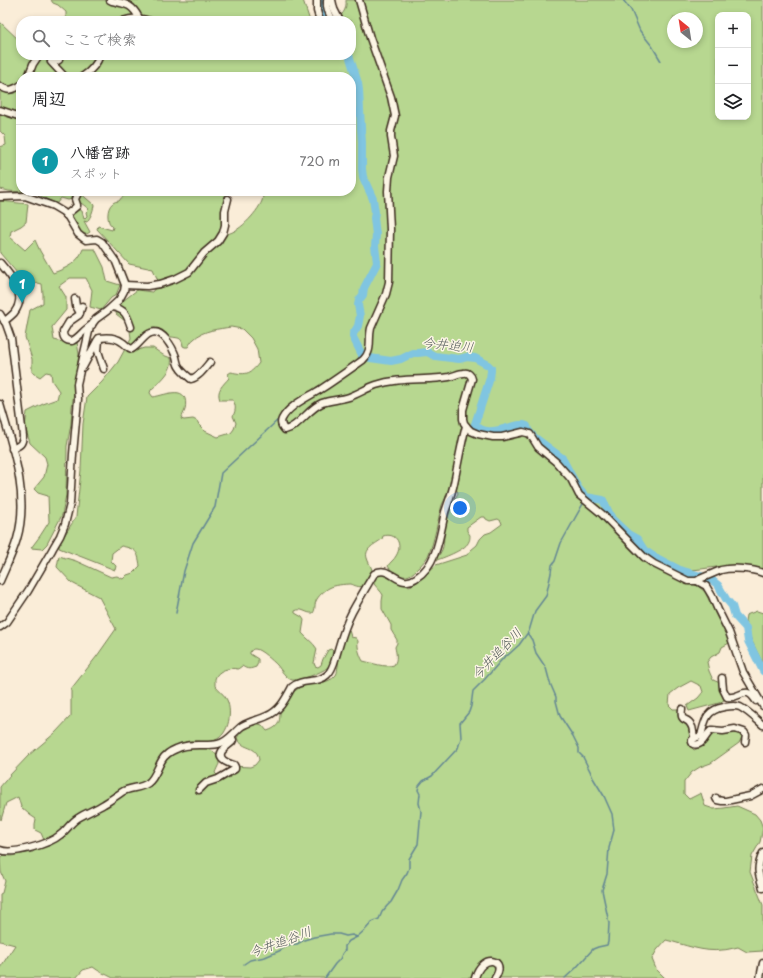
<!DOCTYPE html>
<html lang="ja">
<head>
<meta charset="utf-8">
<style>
	:root { --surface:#fff; --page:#f6f6f6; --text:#202124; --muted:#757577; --line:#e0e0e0; --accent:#db2777 }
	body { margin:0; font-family:"Playpen Sans","Klee One",sans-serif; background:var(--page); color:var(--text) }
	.controls { position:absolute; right:12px; top:12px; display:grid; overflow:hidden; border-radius:8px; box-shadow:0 2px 6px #0003 }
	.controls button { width:36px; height:36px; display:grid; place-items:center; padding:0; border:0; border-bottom:1px solid var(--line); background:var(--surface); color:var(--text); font:20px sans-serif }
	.compass { position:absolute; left:667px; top:12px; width:36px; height:36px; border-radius:50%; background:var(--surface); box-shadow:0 2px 6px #0003; rotate:330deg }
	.you { position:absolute; left:460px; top:508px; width:14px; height:14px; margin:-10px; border:3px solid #fff; border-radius:50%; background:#1a73e8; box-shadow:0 0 0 6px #1a73e833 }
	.badge { display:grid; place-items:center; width:26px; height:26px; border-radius:50%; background:var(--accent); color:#fff; font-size:13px; font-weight:700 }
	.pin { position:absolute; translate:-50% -33px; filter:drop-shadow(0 1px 2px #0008) }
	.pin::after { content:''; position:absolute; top:21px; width:14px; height:12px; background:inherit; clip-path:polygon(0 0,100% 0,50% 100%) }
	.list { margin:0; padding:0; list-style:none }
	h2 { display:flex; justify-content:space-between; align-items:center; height:52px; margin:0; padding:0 16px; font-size:17px }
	h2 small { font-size:13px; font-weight:400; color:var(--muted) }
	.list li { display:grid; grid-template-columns:26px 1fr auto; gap:12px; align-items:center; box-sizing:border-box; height:72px; padding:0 16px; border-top:1px solid var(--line) }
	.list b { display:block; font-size:15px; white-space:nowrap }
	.list p { margin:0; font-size:13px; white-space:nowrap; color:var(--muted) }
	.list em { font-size:13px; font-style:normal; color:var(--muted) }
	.icon { flex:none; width:22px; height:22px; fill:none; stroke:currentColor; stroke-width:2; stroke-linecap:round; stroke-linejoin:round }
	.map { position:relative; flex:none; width:763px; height:978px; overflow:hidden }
	.search { position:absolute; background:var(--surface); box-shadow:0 2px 6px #0003; left:16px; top:16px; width:340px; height:44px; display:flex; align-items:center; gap:10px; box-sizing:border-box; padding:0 14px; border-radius:16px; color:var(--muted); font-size:15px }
	.panel { position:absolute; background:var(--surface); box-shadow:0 2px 6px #0003; left:16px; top:72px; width:340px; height:124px; border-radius:16px }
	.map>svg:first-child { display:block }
	.green { fill:#b7d790; stroke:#798057; fill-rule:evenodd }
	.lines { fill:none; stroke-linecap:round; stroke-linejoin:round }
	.stream { stroke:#648793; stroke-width:1.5 }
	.river { stroke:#80c5e1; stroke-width:8 }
	.minor-casing { stroke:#3b2a1e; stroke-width:9 }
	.minor { stroke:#fcf5e5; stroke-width:6 }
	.labels { text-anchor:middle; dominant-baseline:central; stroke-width:3; stroke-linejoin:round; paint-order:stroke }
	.water-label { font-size:13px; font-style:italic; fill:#505858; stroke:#fcf5e5 }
</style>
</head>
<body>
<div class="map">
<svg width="763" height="978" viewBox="0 0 763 978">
	<rect width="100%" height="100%" fill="#faedd8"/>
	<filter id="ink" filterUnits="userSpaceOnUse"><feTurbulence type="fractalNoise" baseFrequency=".025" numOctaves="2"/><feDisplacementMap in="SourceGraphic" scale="8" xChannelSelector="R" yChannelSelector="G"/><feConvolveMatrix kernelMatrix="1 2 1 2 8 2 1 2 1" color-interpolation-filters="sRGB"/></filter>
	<g filter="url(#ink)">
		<g class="green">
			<polygon points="51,0 303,0 310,21 66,21 66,12 58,5 53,3"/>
			<path d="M346,0H763V569C751,567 739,565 726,566C714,567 703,569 692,570L689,584L697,585L705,592L719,621L731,642L722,647L720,652L711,657L707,662L709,671L713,680L720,683L721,691L724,700L719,703L689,711L687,706L698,698L703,692L701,686L691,681L678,688L670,694L669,705L673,709H679V717L681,722C691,725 690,736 689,745L694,750L701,747L704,742L712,733C721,735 729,734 738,732L742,737L739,743L711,763L700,767L692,772L684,782V794L689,799L701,793L705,806L714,809L724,808L737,806L755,814L760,820L763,828L760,842L752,856L750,872L763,905V951L747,952L738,947C733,948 727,950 722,950C704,953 683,944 666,940L657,950L652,959L656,969L665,978H113C106,974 99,972 93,967L83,970L76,978H0V968L15,945L0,941V894L2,893L5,881L1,872L0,858L3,855L11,856L33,852L44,840L41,833L35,830V824L36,819L30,815L21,807L18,797L6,803L1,820L0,818V787L10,775L29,755L55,733L71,716V689L97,656L116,629L99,597L72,583L57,567L59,556L76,561L111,577L117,576L123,579L127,575L133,573L140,566C138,551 136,549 121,546L112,553L111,561L116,566L115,570L59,548V544L76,517L81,470L83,424L87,397L102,382L118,362L131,338L129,324L116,314L119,304L137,290L152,292L159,283L153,269L129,264L97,229L98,226L112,230L113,227C112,226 109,223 109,222C106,213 109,201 119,201C122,196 126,194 131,191H227C221,205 223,219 224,234C237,235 257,213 262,201C263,198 263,194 263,191H351V77H21V191H78L94,205C93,212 91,216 87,222L84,221L90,232C80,240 74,223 70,216L77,209L82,211L84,219L87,216L86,212L89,209L81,203L77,204L72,199L68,200L61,198L56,204L35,193L9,191L0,189V147L6,145L5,136L0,131V22L21,42V55H34L36,57L61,58L77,57L79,55H351V21H334C342,15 347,11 346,0ZM718,15H748V117H718ZM673,18H697V42H673ZM231,327L242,329L251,338L257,349L259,363C250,375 245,375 231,372L228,374L229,378C223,385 216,390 220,400H233C236,406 236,410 233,416L236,423L234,429L231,433L218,437L205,431L200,426L197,421L193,419L184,420L181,419C182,416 184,413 185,410C190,383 166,395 153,397L150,393L151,390C159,382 174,371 171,358L163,355L153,348H144L132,352L152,334L160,331C163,332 166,335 168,336C176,339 182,335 183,346L185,347H188C190,344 191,341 194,339C203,330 219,329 231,327ZM455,486L458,493C452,504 448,516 445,528C442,539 447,547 437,557V560C445,557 467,549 469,541C470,540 470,535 470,535L467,531V527L481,517H485L486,519L490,521L498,519L501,521L502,524L491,532L485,534L480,539L477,545L471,550L467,555L436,565L430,570L424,573L414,579L411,586L409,587L405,584L396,582L387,575C380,574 374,576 374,584C377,588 381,591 383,595L382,601V609L391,625V630L397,640V643L395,647C396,653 398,659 394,665C384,668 373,663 363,661C360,656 357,647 358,641L356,638L351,637L349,630H346C345,632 342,635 342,638C341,641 342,644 342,647C341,653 338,659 338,666C337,669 338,672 336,675C329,686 305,681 296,690C292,693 286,699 283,704C276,715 286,725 267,731L262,725L256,723C248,727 241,730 237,738C243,751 257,744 259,760L255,765L250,767L231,766C227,770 223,775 217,775L215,773C216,770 218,766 219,764C220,755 210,748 203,747C196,747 191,748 184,747L182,744C191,737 201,744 212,741C228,738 233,714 227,700C225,695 219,691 215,686C215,686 215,680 215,679C217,670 230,667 238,669L242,666C248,670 250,669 256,667L258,663V659L250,654V652C252,650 252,649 255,649C260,649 273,661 277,665C281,670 286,678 292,680C298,682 322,672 327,668C331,664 333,656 333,651L331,649L328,650L323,659L321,665L318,667L315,666L314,663L317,649C313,642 307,639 302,633L304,620L302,617L295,613V611C302,607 306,614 313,613C316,609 314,606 316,601C318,596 325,590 329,588C334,585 345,584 351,584C354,585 359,588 363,586C366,585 370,574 372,570C371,566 368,562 367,558C364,548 376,544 382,539L383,536C397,532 403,545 396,556C394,560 390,562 388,566C391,571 396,575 402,576C408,577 412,574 416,570C420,566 425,561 428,556C435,540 437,522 442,505C445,499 448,492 453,487Z"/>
			<path d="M0,201L28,204L26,222L21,226L11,231L10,237L25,250L35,240L40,251L53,273C67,268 78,263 83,249H95L104,267L107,281L120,285L116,295L111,298L101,310L90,307L92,290L86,278H70L59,286L66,297V310L52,327L54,340L67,343L77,342L79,354L72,407L71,424L67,446L66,495L62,515L47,544L42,549L31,548L40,536L49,522L48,496L38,493L34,489L44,477L47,464L45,457L30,443L25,427L27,412L43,404L57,399L59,391L52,381L51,373L46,372L40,377L32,372V359L25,337L30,310L43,303V294L42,284L25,280L17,273L0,253Z"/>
			<polygon points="757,611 763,613 763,664 750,637 748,627 745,621 746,615"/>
		</g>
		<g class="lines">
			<g class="stream">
				<polyline points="623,0 631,10 640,31 652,46 661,61"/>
				<polyline points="357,361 359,357 362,355"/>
				<polyline points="176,613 184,571 193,543 215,507 221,473 279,419"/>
				<polyline points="528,634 532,640 536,653 546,668 550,683 556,697 556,701 560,716 573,736 579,748 579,753 583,757 591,773 593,778 604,796 612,814 614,830 609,848 607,874 602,890 609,923 608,942 607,945 598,947 593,949 576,968 565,978"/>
				<polyline points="244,964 250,960 265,957 279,951 289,945 297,944 304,940 314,937 331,934 339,934 346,936 352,935 357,937 366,929 372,922 379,919 382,912 387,906 391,902 398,890 402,880 407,873 409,868 409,859 418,844 421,811 419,803 420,794 418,790 419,786 423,781 432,776 458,748 461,738 460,723 469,712 471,706 473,691 485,679 505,656 508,655 519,645 529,631 535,611 546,596 551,573 552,565 555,561 561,543 584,502"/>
				<polyline points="325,978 335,964 340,959 342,954 345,950 345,946 349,941 357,937"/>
			</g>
			<g class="river">
				<polyline points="323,0 324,10 329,21"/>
				<path d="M349,55L358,83L359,90L361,128L362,142V169L363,177L373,199L375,212L374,218L376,235L375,246L377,263L364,288L363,295L359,300L358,305L360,316L358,326L353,334V337L362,355L364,356L370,358L391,361L401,359L413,353H418L427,352L435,356L459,359L467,357L475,358L488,365L491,368V371L490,378L475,424C485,439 507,426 520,425H524L527,426L528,430L534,437L562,458L578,488L586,497L603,500L612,519L628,534L637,539L644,550L653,556L680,570L701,576L713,581L718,585L726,599L732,606L735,616L746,628L748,641L763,671"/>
			</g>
			<g class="minor-casing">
				<g id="minor">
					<path d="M110,0L112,1C126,4 132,4 139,18"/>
					<polyline points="317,0 317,11 320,21"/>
					<path d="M327,0C326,8 329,14 333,21"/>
					<polyline points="332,0 334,9 340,21"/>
					<path d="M359,0L370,38L391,97L395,116L391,131V137L394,156L389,177L388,191L390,229L389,282L386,294L371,328C368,341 373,350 363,360C349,370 335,380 321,389C309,397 289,405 282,419C280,423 282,427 285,430C300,426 308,409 322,403C330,400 340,400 349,397C358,394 367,388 376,385C400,377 425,381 449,377C454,376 459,373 464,373C468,372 471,375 472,379L463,410V419L464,423L468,428L471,431L478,434L493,437H502L523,432L527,433L530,434L538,447L556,462L571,479L579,495L602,514L644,557L654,564L688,581H697L700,579C707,576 714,573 721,570C733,567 752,569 763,573"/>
					<path d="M123,21C133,17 141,18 150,21"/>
					<polyline points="56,55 59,60 57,61 52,61 51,62 65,77"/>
					<polyline points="28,77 33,64 39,55"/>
					<path d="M82,77C91,71 97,65 100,55"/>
					<path d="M0,86C9,92 13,90 21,85"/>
					<polyline points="0,110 21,117"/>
					<polyline points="0,197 25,196 53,206 63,212 68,217 78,234 83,238 86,240 97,239 102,242 116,262 125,285 124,291 119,300 107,311 96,319 90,327 77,384 78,399 73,454 70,504 65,524 60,536 53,548 52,550 28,591 7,622 0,627"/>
					<polyline points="66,215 77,206 77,205 75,199 79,191"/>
					<path d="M0,263C12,277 28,295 14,313C11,316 8,319 4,321"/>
					<polyline points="125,285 147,286 160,284 175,279 189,272 204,253 218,241 223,233 225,225 225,211 228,199"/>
					<polyline points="75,299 76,306 80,313"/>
					<path d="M82,306L79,315L69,322L63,332C63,338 66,341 72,341C80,337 84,329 92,325"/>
					<path d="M112,307C125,309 127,315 131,327"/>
					<path d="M0,314L6,324L11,338L23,436C22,445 20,445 12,449"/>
					<polyline points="99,340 98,351 104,369"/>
					<path d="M83,367L97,341L99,338C107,337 116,337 122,342C126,344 127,348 132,349C139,345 145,334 151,333C162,328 173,348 176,357C177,360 177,365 180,368C182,372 188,376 191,379C199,377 205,368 210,362"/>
					<path d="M0,404C12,446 30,495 17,539C13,553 6,567 0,581"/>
					<polyline points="697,581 706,586 712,596 718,610 729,632 743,672 763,706"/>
					<path d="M722,678L723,689L727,697C740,700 745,683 756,701"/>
					<path d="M682,709C680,724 687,716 691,725C694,729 692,734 695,738L701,736C705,720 706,710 724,707C730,706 735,705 740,707C748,711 756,719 763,725"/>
					<path d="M695,738L692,740V742L693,744C704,747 704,735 712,730L723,731L735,729L744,732L746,735L745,742"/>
					<path d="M199,790L206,783L218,779L235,769V767L234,765C227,763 217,759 222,751C225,747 229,745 232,742L233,740L231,737"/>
					<polyline points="716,798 717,800 722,801 726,801 750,796 763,789"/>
					<path d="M0,850C12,855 50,844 60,835C67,830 70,823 78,818C86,813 96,809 104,804C111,800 116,796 122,792C130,787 140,789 148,783C155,778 157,768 162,760C165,755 171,751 176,749C189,742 204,747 218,744C228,742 234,732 242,726C250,721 259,720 267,716C280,711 286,698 292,687C302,678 318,684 327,675C333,670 335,659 337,653C341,639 345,625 352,612C359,599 367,586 374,574C390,563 398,590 416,578C437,565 440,535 445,512C448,503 452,493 454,483C458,464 461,445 466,426"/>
					<path d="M763,853C756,868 758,873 763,888"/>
					<path d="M475,978C482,952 508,959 495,978"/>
					<polyline points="760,978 763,963"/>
				</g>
			</g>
			<use href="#minor" class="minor"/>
		</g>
	</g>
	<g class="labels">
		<g class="water-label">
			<text transform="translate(448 344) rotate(6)">今井迫川</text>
			<text transform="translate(496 653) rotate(-46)">今井追谷川</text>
			<text transform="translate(280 941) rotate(-20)">今井追谷川</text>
		</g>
	</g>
</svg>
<div class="controls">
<button>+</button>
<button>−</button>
<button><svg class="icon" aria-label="layers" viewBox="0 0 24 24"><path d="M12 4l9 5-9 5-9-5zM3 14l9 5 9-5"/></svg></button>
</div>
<svg class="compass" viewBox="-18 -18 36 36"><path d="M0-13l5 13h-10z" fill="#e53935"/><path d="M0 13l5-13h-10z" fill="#757577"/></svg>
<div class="you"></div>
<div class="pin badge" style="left:22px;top:303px;background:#0f9aa8">1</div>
<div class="search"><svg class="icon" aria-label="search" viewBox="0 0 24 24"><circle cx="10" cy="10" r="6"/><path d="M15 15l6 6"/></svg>ここで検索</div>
<section class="panel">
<h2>周辺<small></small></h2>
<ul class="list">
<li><span class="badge" style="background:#0f9aa8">1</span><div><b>八幡宮跡</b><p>スポット</p></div><em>720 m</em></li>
</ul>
</section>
</div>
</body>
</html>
